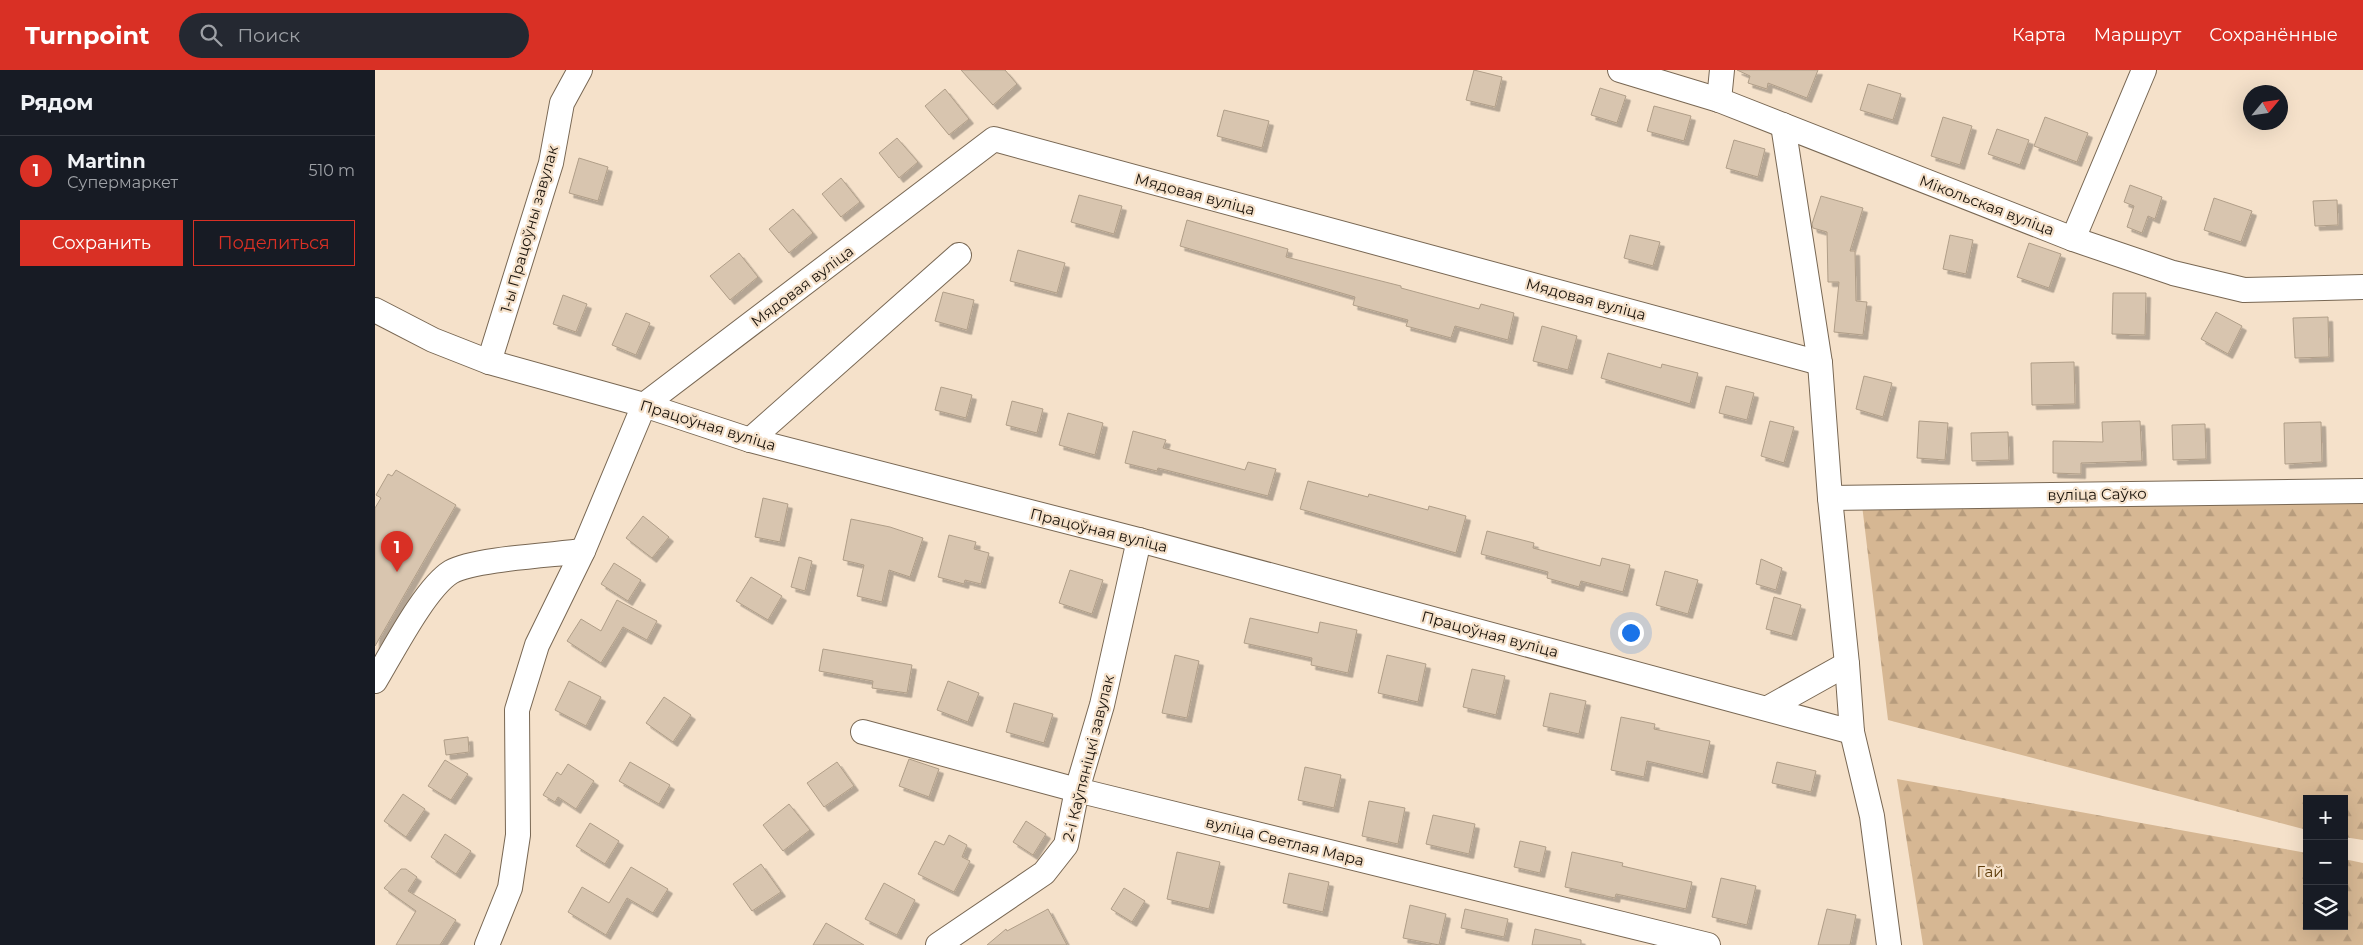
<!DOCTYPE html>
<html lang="ru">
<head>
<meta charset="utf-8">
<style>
	:root { --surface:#171b24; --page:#242831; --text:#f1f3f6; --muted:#9ea1a6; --line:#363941; --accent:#d93025 }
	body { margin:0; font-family:Montserrat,sans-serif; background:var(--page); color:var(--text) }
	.controls { position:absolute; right:15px; bottom:15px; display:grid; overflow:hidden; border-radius:0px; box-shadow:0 5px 20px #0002 }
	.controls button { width:45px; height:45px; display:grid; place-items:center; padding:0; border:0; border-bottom:1px solid var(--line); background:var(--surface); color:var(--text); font:25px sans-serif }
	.compass { position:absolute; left:1868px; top:15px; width:45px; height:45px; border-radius:50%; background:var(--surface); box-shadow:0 5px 20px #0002; rotate:61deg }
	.you { position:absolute; left:1255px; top:562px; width:18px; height:18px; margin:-12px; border:4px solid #fff; border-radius:50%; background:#1a73e8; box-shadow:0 0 0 8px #1a73e833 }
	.badge { display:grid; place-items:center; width:32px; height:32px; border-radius:50%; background:var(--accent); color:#fff; font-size:16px; font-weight:700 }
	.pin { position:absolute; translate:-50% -41px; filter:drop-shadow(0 1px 2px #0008) }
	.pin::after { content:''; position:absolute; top:26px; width:18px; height:15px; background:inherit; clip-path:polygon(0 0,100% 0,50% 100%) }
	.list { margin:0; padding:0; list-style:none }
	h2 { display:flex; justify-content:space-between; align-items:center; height:65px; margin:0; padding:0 20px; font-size:21px }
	h2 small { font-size:16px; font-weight:400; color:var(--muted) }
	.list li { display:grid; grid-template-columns:32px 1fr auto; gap:15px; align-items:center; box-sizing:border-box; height:70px; padding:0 20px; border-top:1px solid var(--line) }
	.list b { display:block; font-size:19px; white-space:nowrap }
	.list p { margin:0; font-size:16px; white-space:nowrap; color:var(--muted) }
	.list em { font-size:16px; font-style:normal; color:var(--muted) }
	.actions { display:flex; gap:10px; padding:15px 20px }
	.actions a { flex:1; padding:11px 0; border:1px solid var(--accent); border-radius:0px; text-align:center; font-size:18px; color:var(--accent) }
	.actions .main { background:var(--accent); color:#fff }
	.icon { flex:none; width:28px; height:28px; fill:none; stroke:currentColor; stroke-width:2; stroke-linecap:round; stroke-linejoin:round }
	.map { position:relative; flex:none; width:1988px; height:875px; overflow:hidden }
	header { display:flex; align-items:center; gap:30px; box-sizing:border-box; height:70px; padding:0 25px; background:var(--accent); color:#fff }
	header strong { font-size:24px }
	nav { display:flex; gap:28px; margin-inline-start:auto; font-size:18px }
	.search { width:350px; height:45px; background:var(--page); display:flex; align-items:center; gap:12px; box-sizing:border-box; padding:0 18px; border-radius:28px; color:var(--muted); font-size:19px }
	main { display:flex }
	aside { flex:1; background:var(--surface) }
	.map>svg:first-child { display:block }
	.forest { fill:url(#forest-firs) }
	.building { fill:#d8c5af; stroke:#b09e88; filter:url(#shadow) }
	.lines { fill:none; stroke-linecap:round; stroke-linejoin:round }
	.minor-casing { stroke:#786753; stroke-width:26 }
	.minor { stroke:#fff; stroke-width:24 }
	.labels { text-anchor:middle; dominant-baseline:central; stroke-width:4.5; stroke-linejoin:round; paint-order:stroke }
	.street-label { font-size:15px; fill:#19120a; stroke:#f5e1ca }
	.park-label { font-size:15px; fill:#5d3b09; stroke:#f5e1ca }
</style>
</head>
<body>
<header>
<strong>Turnpoint</strong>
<div class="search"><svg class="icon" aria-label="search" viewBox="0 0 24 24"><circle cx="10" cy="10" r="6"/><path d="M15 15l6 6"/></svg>Поиск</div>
<nav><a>Карта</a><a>Маршрут</a><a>Сохранённые</a></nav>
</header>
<main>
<aside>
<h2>Рядом<small></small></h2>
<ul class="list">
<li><span class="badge">1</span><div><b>Martinn</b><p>Супермаркет</p></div><em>510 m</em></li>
</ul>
<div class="actions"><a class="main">Сохранить</a><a>Поделиться</a></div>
</aside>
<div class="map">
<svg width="1988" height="875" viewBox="0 0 1988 875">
	<defs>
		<pattern id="forest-firs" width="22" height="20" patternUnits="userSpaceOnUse" patternTransform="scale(1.25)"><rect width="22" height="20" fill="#d6b793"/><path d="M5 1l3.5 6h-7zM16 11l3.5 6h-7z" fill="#b79c7d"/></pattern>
		<filter id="shadow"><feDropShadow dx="4.5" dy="4.5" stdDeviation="0" flood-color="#0004"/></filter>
	</defs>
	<rect width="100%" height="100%" fill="#f5e1ca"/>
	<g class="forest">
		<polygon points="1988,430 1988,770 1969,767 1969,729 1932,729 1932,760 1513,650 1487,435"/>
		<polygon points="1522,709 1932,783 1932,856 1969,856 1969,789 1988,793 1988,875 1548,875"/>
	</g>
	<g class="building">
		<polygon points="586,0 630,0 642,14 618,35"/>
		<polygon points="1099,0 1127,7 1120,37 1091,30"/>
		<polygon points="1362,0 1443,0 1432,28 1393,13 1392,19 1373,13 1375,6"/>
		<polygon points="1493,14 1526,24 1518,50 1485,40"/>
		<polygon points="1225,18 1251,26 1242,53 1216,45"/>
		<polygon points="570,19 594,49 574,65 550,36"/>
		<polygon points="1279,36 1316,46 1309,71 1272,61"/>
		<polygon points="849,40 894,51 887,78 842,66"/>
		<polygon points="1568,47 1597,56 1585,95 1556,86"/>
		<polygon points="1670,47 1713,63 1702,92 1659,76"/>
		<polygon points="1622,59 1654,70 1645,95 1613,84"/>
		<polygon points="522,68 543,92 524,108 504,83"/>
		<polygon points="1359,70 1390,79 1383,107 1351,98"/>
		<polygon points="204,88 233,97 223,131 194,123"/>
		<polygon points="466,108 485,132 466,147 447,124"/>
		<polygon points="1755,115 1787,127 1780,149 1773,146 1767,163 1752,157 1759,136 1749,132"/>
		<polygon points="704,125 747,136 739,164 696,152"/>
		<polygon points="1446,126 1488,138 1475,181 1480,181 1481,231 1492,232 1488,265 1459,262 1464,212 1453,212 1452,162 1438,158 1437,154"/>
		<polygon points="1839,128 1877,141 1866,172 1829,160"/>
		<polygon points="1962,130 1963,155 1940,156 1938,131"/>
		<polygon points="418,139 438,163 414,183 394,159"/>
		<polygon points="812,150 913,179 911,187 1026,216 1026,218 1104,239 1106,234 1139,243 1133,270 1080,256 1076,268 1031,256 1033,250 978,235 980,227 805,176"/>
		<polygon points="1255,165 1285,172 1278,196 1249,188"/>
		<polygon points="1575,165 1598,170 1591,204 1568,199"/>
		<polygon points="1654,173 1686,184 1674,218 1642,207"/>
		<polygon points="643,180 690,193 682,223 635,211"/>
		<polygon points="364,183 383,207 355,230 335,206"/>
		<polygon points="568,222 599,230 592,260 560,251"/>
		<polygon points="1738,223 1771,223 1770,265 1737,264"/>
		<polygon points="188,225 212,234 201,262 178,254"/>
		<polygon points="1841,242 1867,256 1853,284 1826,269"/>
		<polygon points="251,243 275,253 261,285 237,275"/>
		<polygon points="1953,247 1954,287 1920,288 1918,248"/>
		<polygon points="1167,256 1202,266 1193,300 1158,291"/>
		<polygon points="1233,283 1286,298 1287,294 1323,303 1315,334 1226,308"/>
		<polygon points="1699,292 1700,334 1657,335 1656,293"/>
		<polygon points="1489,306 1517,313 1508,347 1481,339"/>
		<polygon points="1351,316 1379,323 1372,350 1344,343"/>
		<polygon points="566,317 597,325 591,348 560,340"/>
		<polygon points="637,331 668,339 662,363 631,355"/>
		<polygon points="693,343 728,353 720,385 684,375"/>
		<polygon points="1395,351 1419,357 1409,393 1386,386"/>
		<polygon points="1544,351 1573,353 1570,390 1542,388"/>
		<polygon points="1765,351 1767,391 1706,393 1706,404 1678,403 1678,371 1728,372 1727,352"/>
		<polygon points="1946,352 1947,392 1910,394 1909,353"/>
		<polygon points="1830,354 1831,389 1798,390 1797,355"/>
		<polygon points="758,361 791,370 788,378 870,400 873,392 901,399 893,426 783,398 782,401 750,393"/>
		<polygon points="1633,362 1634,390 1597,391 1596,363"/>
		<polygon points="21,400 81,435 0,576 0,438 6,428 1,425 13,404 17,406"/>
		<polygon points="933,411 993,427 994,424 1053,440 1054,436 1091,446 1081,483 925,439"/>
		<polygon points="388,428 413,434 405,472 380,467"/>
		<polygon points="268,446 294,467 277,488 251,468"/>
		<polygon points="476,449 515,457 548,468 535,507 514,500 507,532 482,526 489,495 468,490"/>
		<polygon points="1112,461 1159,473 1158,478 1225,496 1227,488 1255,495 1248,522 1206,511 1204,517 1172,508 1173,502 1106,484"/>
		<polygon points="574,465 601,472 599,479 614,483 606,514 590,510 589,514 563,507"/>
		<polygon points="424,487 437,491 430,521 416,517"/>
		<polygon points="1386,489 1407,498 1401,520 1381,514"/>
		<polygon points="239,493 266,510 253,531 226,514"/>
		<polygon points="695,500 728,510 717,544 684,533"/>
		<polygon points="1290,501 1323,510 1313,544 1281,535"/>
		<polygon points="376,507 407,526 393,550 361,531"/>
		<polygon points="1399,527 1426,535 1417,566 1391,559"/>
		<polygon points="242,530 282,551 272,570 248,557 226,593 192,571 206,549 226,561"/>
		<polygon points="875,548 943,563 945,552 982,560 973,603 936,595 937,588 869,573"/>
		<polygon points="448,579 537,595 532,623 497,618 498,611 444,601"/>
		<polygon points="800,585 824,591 812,648 787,643"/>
		<polygon points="1012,585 1051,594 1043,632 1003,623"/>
		<polygon points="1097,599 1130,606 1121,645 1088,637"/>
		<polygon points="194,611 226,627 211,656 180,640"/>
		<polygon points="573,611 604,623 593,652 562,640"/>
		<polygon points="1175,623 1211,631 1204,664 1168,656"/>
		<polygon points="289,627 316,645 298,672 271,653"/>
		<polygon points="639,633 678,644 669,673 631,662"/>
		<polygon points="1246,647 1280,654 1279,659 1335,671 1328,704 1272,691 1269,707 1236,700"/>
		<polygon points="93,667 94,682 71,685 69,670"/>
		<polygon points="534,689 564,699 554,727 524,716"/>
		<polygon points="70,690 93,704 76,730 53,716"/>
		<polygon points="255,692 295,715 284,734 244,711"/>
		<polygon points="462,692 479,716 449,737 432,713"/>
		<polygon points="1402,692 1441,701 1436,722 1397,713"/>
		<polygon points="193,694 219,711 201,739 183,727 180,732 168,725 182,702 186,705"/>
		<polygon points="930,697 966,705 959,738 923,730"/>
		<polygon points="28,724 50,739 31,767 9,751"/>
		<polygon points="994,731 1030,738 1023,774 987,766"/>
		<polygon points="414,734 435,760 408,781 388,755"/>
		<polygon points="1058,745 1100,754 1094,784 1051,774"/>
		<polygon points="651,751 671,764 658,785 638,772"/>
		<polygon points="215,753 244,771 230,794 201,776"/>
		<polygon points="70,764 96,781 81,804 56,787"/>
		<polygon points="574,765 592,775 587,787 595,791 579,822 543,804 560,771 569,775"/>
		<polygon points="1145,771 1171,777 1165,803 1139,797"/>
		<polygon points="802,782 845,792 834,839 792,829"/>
		<polygon points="1197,782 1248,793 1247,796 1317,812 1311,839 1241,824 1240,828 1190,817"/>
		<polygon points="386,794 406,822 377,841 358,814"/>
		<polygon points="256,797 293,819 278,843 252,828 231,865 193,842 207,817 234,833"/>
		<polygon points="26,799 31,799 42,807 33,821 81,850 65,875 21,875 41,841 9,818"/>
		<polygon points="914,803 954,812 948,842 908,833"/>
		<polygon points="1346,808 1381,816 1372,855 1337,847"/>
		<polygon points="509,813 540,830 522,865 490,849"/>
		<polygon points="749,818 770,831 757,852 736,839"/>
		<polygon points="1035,835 1071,844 1064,875 1028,868"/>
		<polygon points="673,839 692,875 612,875 631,859 632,861"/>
		<polygon points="1090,839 1133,849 1129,867 1086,858"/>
		<polygon points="1452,839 1481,845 1475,875 1443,875"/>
		<polygon points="451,853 489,875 438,875"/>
		<polygon points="1160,859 1206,870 1206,875 1157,875"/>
	</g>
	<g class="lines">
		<g class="minor-casing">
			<g id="minor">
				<polyline points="1245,0 1344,30 1698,169 1798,203 1869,220 1988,217"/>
				<polyline points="1344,30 1347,0"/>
				<polyline points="1408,55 1445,293 1455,428 1472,594 1477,662 1497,746 1514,875"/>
				<polyline points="1698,169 1769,0"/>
				<polyline points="0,240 58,270 114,292 269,335 375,370 764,470 1477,662"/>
				<polyline points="114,292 176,93 187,33 205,0"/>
				<polyline points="375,370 584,185"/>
				<polyline points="1455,428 1988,421"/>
				<path d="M0,611C17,583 50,518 76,502C99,489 178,485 208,481"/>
				<polyline points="1393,638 1472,594"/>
				<polyline points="488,662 702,720 1333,875"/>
				<polyline points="112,875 135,818 143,765 142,640 162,575 208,481 269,335 619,69 1445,293"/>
				<polyline points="563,875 669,803 691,775 702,720 727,635 764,470"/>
			</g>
		</g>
		<use href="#minor" class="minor"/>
	</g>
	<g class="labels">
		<g class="street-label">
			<text transform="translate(820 124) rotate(15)">Мядовая вуліца</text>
			<text transform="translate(1612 135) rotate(21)">Мікольская вуліца</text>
			<text transform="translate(154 159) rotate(-74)">1-ы Працоўны завулак</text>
			<text transform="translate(427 216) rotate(-37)">Мядовая вуліца</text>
			<text transform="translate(1211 229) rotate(15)">Мядовая вуліца</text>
			<text transform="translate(333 355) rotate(17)">Працоўная вуліца</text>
			<text transform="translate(1722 424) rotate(-1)">вуліца Саўко</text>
			<text transform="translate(724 460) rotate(14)">Працоўная вуліца</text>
			<text transform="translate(1115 564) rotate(15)">Працоўная вуліца</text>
			<text transform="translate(713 688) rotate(-76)">2-і Каўпяніцкі завулак</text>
			<text transform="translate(910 771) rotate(14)">вуліца Светлая Мара</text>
		</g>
		<g class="park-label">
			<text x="1615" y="801">Гай</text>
		</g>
	</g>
</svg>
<div class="controls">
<button>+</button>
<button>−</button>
<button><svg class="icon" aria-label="layers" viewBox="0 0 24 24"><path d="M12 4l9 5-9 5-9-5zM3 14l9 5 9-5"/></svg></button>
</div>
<svg class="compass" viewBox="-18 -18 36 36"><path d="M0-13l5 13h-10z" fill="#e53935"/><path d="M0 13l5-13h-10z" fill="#9ea1a6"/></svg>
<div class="you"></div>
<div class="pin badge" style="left:22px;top:502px">1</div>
</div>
</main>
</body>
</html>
